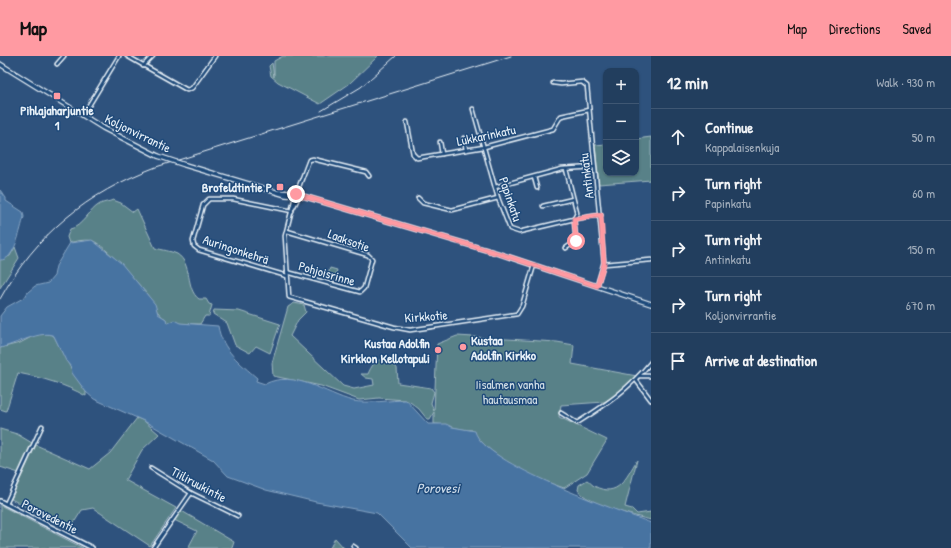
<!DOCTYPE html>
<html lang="en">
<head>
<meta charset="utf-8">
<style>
	:root { --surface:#223e5e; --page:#2e4967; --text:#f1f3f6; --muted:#a2aebc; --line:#3f5773; --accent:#ff9aa2 }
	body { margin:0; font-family:"Patrick Hand",sans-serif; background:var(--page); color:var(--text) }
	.controls { position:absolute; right:12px; top:12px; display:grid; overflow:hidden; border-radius:8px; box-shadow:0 1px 3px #0004 }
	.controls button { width:36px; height:36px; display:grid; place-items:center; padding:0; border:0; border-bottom:1px solid var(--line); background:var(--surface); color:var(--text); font:20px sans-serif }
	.stop { position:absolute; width:12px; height:12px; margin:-9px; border:3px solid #ff9aa2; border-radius:50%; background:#fff }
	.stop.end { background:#ff9aa2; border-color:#fff; box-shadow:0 1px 4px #0008 }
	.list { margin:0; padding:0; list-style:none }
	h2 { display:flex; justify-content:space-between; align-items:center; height:52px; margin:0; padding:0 16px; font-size:17px }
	h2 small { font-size:13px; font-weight:400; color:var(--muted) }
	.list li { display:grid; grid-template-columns:26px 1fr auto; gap:12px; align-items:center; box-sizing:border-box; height:56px; padding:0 16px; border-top:1px solid var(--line) }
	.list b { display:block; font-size:15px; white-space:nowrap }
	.list p { margin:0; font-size:13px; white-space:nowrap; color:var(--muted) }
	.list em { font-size:13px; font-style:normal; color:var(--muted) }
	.icon { flex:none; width:22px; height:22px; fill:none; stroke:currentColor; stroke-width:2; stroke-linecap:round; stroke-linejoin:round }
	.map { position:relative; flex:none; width:651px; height:492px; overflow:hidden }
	header { display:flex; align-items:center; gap:24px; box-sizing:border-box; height:56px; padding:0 20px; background:var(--accent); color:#111 }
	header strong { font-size:19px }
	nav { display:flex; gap:22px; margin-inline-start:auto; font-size:14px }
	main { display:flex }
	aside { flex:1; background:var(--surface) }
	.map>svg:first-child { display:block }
	.green { fill:#598188; stroke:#a0b9c0 }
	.water { fill:#4673a1; stroke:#87a5c4 }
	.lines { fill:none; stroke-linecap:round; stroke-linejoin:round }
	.minor-casing { stroke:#e8f1f8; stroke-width:5.5 }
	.tertiary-casing { stroke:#e8f1f8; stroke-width:6 }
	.secondary-casing { stroke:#e8f1f8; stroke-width:6 }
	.minor { stroke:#1f4a7a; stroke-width:2.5 }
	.tertiary { stroke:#1f4a7a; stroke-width:3 }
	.secondary { stroke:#1f4a7a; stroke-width:3.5 }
	.rail { stroke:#e8f1f8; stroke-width:1 }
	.secondary-bridge-casing { stroke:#e8f1f8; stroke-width:6; stroke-linecap:butt }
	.secondary-bridge { stroke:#1f4a7a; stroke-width:3.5 }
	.route { stroke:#ff9aa2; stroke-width:5 }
	.poi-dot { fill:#ff9aa2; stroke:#1f4a7a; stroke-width:1.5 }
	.labels { text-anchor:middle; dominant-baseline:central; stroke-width:3; stroke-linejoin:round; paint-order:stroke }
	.poi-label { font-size:13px; font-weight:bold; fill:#e8f1f8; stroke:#1f4a7a; text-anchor:end }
	.street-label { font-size:13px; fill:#e8f1f8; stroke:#1f4a7a }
	.park-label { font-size:13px; fill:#d3e0e7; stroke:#1f4a7a }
	.water-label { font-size:14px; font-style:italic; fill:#d0deeb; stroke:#1f4a7a }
</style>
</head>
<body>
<header>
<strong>Map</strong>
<nav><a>Map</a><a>Directions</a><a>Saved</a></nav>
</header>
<main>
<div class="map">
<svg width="651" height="492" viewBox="0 0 651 492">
	<rect width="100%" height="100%" fill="#2e527d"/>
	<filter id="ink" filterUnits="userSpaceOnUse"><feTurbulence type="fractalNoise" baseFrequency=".025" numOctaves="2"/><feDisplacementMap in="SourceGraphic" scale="8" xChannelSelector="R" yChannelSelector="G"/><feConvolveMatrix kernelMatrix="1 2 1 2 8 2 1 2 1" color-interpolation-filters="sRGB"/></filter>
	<g filter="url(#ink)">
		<g class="green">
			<polygon points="283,0 378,0 349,28 320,48 278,26 271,20 269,10 272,7 274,21 274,5"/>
			<polygon points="651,81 651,124 599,128 595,89 606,88 606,117 636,117 636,83"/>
			<path d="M113,144L121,147L133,156L137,153L155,192C162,194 171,195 177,198C193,208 185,233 199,243H206L209,248L212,249L209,260H205L200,268L167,267L166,263C156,258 152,245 146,237C137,226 105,189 93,185C87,183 75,185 69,187L67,181L70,173C82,171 89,154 100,148C104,146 109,146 113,144Z"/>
			<polygon points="15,191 19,202 0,232 0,204 10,200"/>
			<polygon points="330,212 337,214 334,224 327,222"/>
			<path d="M294,247L304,249L306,256L298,264L290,280L343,330L354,333L374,329L373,323L366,322L361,318H368C375,301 384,299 397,312L398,327L431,332L434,336L431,347L434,355L437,288L457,280L557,286L574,289L572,308L637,320L620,337L604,346L561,349L559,361L607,384L587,417L564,432C534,422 490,402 472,374C458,374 447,368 434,368V356L430,363H427L419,353L410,346L405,344L379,342L359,344L321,330L273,320L272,307L288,251Z"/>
			<polygon points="214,254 239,255 280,268 270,297 256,290 250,297 235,289 227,267 213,258"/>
			<path d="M37,278H51L54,280C64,300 73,318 86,336V340C64,328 43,322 18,317L6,355L0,353V292L20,287Z"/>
			<polygon points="137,362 144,365 159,378 142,394 125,424 176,452 150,490 93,452 82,454 70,473 11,443 36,389 90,413 110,397"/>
			<polygon points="0,373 17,378 32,387 19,417 0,411"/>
			<path d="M637,404L625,451L632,453L637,458L651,456V464C634,460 587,448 578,434L579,429L587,424C589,425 591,428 594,430C619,443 626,421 637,404Z"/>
			<polygon points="0,449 83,492 0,492"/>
			<polygon points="180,454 234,486 232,492 188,492 197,475 174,464"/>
			<polygon points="335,482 344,492 330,492"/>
		</g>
		<g class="water">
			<path d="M0,134L6,142V145L23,156L24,161C20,173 15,205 0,204Z"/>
			<path d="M92,184L121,207L155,248L158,258L166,263L167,267L174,264L180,267L218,270C222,294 240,307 257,322L256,325L265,328C295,313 325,338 353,345C366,348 392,344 406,344L428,368H446L452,371L475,375C483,408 618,454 651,467V492H412L377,457L316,446L266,434L228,420L213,404L144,365L94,343L86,336L72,317L71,311L66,305L54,280C43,273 14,289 0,292V260L7,251L25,241L28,236L35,230L48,227L54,220L56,210L70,187Z"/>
		</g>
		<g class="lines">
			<g class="minor-casing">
				<g id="minor">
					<polyline points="127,0 187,34 192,32 215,0"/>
					<polyline points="57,8 64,0"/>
					<polyline points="143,10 153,0"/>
					<polyline points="553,27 561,28 582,26 587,30 604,206 597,230"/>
					<polyline points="473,53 498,142 510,173 519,176 574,163 601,159"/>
					<polyline points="83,59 119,0"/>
					<polyline points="407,66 413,98 417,102 484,91 553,73 561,60 589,54"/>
					<polyline points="464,82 466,94"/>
					<polyline points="440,86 442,98"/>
					<polyline points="566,113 577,157 574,163 576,185 566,192"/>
					<polyline points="369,120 366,116 313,103 309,104 295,141 285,180 289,241 394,271 410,274 424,272 517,258 522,250 534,209"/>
					<polyline points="534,121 537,132"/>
					<polyline points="495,131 562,113 594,111"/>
					<polyline points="418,142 423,147 452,154 498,142"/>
					<polyline points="543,150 573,143"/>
					<polyline points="293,152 299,140"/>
					<polyline points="287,175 368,199 372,203 364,232 360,236 287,216"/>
					<polyline points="604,208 651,204"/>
					<polyline points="287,220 199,194 194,190 193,185 203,149 209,143 233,143 292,155"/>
					<polyline points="639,320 651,320"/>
					<polyline points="636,324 651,344"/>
					<path d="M561,357L577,367C607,348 628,334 651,306"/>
					<polyline points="151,412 191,437 238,460"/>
					<polyline points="6,448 42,370"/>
					<polyline points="353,490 356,492"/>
					<polyline points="153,492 191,437"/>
				</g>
			</g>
			<g class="tertiary-casing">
				<polyline id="tertiary" points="0,445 92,492"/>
			</g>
			<g class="secondary-casing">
				<g id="secondary">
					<polyline points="0,8 103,72 158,100"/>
					<polyline points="185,109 286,139 299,140"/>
					<polyline points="280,136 296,138 500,198 651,248"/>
				</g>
			</g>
			<use href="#minor" class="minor"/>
			<use href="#tertiary" class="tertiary"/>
			<use href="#secondary" class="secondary"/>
			<g class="rail">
				<polyline points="321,55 361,31 396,0"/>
				<path d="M0,243C36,178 87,137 156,111L511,0"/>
			</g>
			<g class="secondary-bridge-casing">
				<polyline id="secondary-bridge" points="158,100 185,109"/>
			</g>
			<use href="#secondary-bridge" class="secondary-bridge"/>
		</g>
	</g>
	<g class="lines" filter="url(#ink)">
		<polyline class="route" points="296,138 500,198 597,230 604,208 601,159 574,163 576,185"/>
	</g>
	<g class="poi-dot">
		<rect x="53" y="36" width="8" height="8" rx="2"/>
		<rect x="276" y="127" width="8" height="8" rx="2"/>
		<circle cx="463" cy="291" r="4"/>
		<circle cx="438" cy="294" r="4"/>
	</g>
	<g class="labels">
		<g class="poi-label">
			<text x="57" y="54" text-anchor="middle">Pihlajaharjuntie<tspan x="57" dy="15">1</tspan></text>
			<text x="272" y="131">Brofeldtintie P</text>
			<text x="471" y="284" text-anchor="start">Kustaa<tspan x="471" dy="15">Adolfin Kirkko</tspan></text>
			<text x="430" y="287">Kustaa Adolfin<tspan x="430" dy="15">Kirkkon Kellotapuli</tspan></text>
		</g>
		<g class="street-label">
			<text transform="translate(138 77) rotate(26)">Koljonvirrantie</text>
			<text transform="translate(486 79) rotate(-12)">Lukkarinkatu</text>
			<text transform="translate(586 120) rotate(-97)">Antinkatu</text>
			<text transform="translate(511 143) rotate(71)">Papinkatu</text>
			<text transform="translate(349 184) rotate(20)">Laaksotie</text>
			<text transform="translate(236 193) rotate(18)">Auringonkehrä</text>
			<text transform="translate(327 217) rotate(16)">Pohjoisrinne</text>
			<text transform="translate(426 260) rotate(-4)">Kirkkotie</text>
			<text transform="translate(199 428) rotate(28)">Tiiliruukintie</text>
			<text transform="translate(50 460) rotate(27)">Porovedentie</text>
		</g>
		<g class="park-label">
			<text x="510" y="328">Iisalmen vanha<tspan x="510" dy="15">hautausmaa</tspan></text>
		</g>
		<g class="water-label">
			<text x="438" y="431">Porovesi</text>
		</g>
	</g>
</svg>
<div class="controls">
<button>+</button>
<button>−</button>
<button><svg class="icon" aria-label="layers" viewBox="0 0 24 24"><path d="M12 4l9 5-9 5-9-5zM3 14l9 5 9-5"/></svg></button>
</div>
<div class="stop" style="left:576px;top:185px"></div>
<div class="stop end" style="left:296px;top:138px"></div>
</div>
<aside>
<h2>12 min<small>Walk · 930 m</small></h2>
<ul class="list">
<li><svg class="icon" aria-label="ahead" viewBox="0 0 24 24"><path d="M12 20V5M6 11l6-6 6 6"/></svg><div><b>Continue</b><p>Kappalaisenkuja</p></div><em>50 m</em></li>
<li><svg class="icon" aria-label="right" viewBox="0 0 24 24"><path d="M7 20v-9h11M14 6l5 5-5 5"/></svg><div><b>Turn right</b><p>Papinkatu</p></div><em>60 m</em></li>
<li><svg class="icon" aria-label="right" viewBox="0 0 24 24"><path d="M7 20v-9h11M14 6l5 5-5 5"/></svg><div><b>Turn right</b><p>Antinkatu</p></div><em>150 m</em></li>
<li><svg class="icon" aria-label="right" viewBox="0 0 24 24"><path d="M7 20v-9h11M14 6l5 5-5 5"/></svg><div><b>Turn right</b><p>Koljonvirrantie</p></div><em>670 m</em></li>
<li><svg class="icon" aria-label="arrive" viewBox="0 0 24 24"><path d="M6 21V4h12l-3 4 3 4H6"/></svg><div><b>Arrive at destination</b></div></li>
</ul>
</aside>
</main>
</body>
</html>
